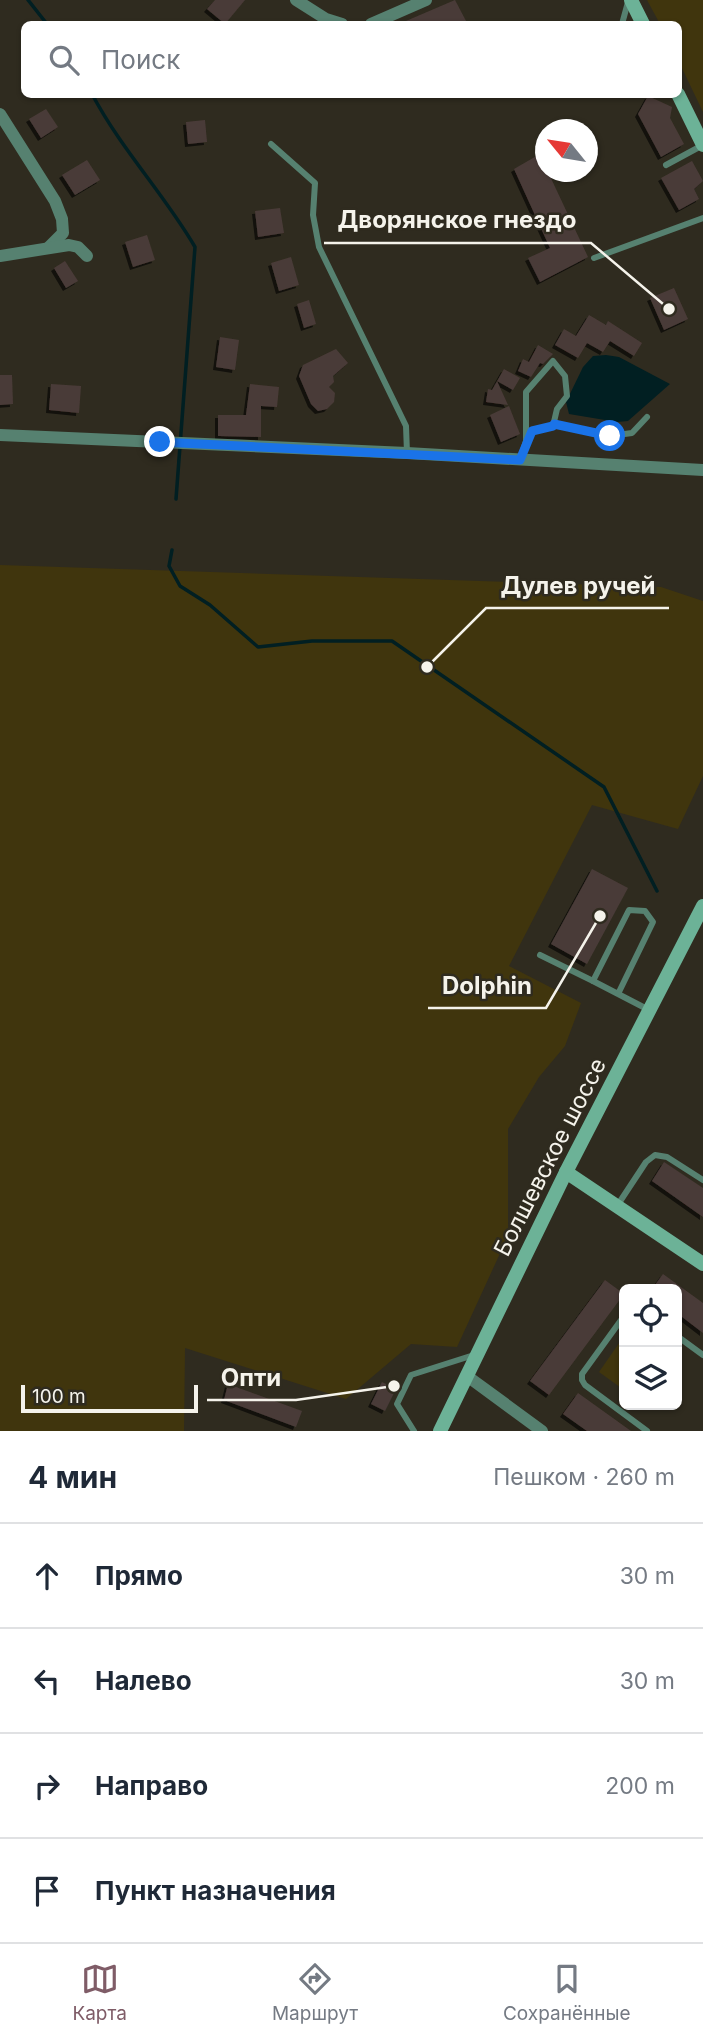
<!DOCTYPE html>
<html lang="ru">
<head>
<meta charset="utf-8">
<style>
	:root { --surface:#fff; --page:#f6f6f7; --text:#1f2937; --muted:#747a83; --line:#e0e1e3; --accent:#7f5c67 }
	body { margin:0; font-family:Inter,sans-serif; background:var(--page); color:var(--text) }
	.controls { position:absolute; right:21px; bottom:21px; display:grid; overflow:hidden; border-radius:10px; box-shadow:0 2px 5px #0004 }
	.controls button { width:63px; height:63px; display:grid; place-items:center; padding:0; border:0; border-bottom:2px solid var(--line); background:var(--surface); color:var(--text); font:35px sans-serif }
	.compass { position:absolute; left:535px; top:119px; width:63px; height:63px; border-radius:50%; background:var(--surface); box-shadow:0 2px 5px #0004; rotate:300deg }
	.scale { position:absolute; left:21px; bottom:18px; width:177px; box-sizing:border-box; padding-left:7px; border:4px solid #f5f3eb; border-top:0; font-size:19px; line-height:24px; white-space:nowrap; color:#f5f3eb; -webkit-text-stroke:5px #2f2b1f; paint-order:stroke }
	.stop { position:absolute; width:21px; height:21px; margin:-16px; border:5px solid #1a73e8; border-radius:50%; background:#fff }
	.stop.end { background:#1a73e8; border-color:#fff; box-shadow:0 2px 7px #0008 }
	.list { margin:0; padding:0; list-style:none }
	h2 { display:flex; justify-content:space-between; align-items:center; height:91px; margin:0; padding:0 28px; font-size:30px }
	h2 small { font-size:23px; font-weight:400; color:var(--muted) }
	.list li { display:grid; grid-template-columns:46px 1fr auto; gap:21px; align-items:center; box-sizing:border-box; height:105px; padding:0 28px; border-top:2px solid var(--line) }
	.list b { display:block; font-size:26px; white-space:nowrap }
	.list em { font-size:23px; font-style:normal; color:var(--muted) }
	.icon { flex:none; width:38px; height:38px; fill:none; stroke:currentColor; stroke-width:2; stroke-linecap:round; stroke-linejoin:round }
	.map { position:relative; flex:none; width:703px; height:1431px; overflow:hidden }
	.search { position:absolute; background:var(--surface); box-shadow:0 2px 5px #0004; left:21px; right:21px; top:21px; height:77px; display:flex; align-items:center; gap:18px; box-sizing:border-box; padding:0 24px; border-radius:10px; color:var(--muted); font-size:26px }
	.sheet { height:511px; background:var(--surface) }
	nav { display:flex; justify-content:space-around; align-items:center; box-sizing:border-box; height:98px; border-top:2px solid var(--line); background:var(--surface); font-size:19px; color:var(--muted) }
	nav a { display:grid; justify-items:center; gap:4px }
	nav .on { color:var(--accent) }
	.map>svg:first-child { display:block }
	.green { fill:#40350d }
	.water { fill:#011f22 }
	.lines { fill:none; stroke-linecap:round; stroke-linejoin:round }
	.stream { stroke:#011f22; stroke-width:3.5 }
	.building { fill:#4a3b38; filter:url(#shadow) }
	.lane { stroke:#568170; stroke-width:6 }
	.street { stroke:#568170; stroke-width:12 }
	.secondary { stroke:#6cb297; stroke-width:14 }
	.route { stroke:#1a73e8; stroke-width:9 }
	.labels { text-anchor:middle; dominant-baseline:central; stroke-width:5; stroke-linejoin:round; paint-order:stroke }
	.street-label { font-size:23px; fill:#f5f3eb; stroke:#2f2b1f }
	.leader { fill:none; stroke:#f5f3eb; stroke-width:2.5 }
	.callout-dot { fill:#f5f3eb; stroke:#2f2b1f; stroke-width:2.5 }
	.callout-label { font-size:24px; text-anchor:middle; font-weight:bold; fill:#f5f3eb; stroke:#2f2b1f; stroke-width:5; stroke-linejoin:round; paint-order:stroke }
</style>
</head>
<body>
<div class="map">
<svg width="703" height="1431" viewBox="0 0 703 1431">
	<defs>
		<filter id="shadow"><feDropShadow dx="-3" dy="3" stdDeviation="0" flood-color="#0009"/></filter>
	</defs>
	<rect width="100%" height="100%" fill="#2f2b1f"/>
	<g class="green">
		<polygon points="647,0 703,0 703,112 679,62 678,24 660,24"/>
		<polygon points="0,565 661,587 703,601 703,776 678,829 592,805 509,966 581,1003 565,1046 539,1077 508,1129 508,1236 457,1347 411,1344 346,1399 185,1348 184,1431 0,1431"/>
		<polygon points="624,1336 624,1390 599,1372"/>
	</g>
	<polygon class="water" points="606,355 619,357 670,384 628,421 617,422 569,414 566,402 583,367 593,356"/>
	<g class="lines">
		<g class="stream">
			<polyline points="28,0 47,24"/>
			<path d="M92,94C121,149 164,194 195,247L176,499"/>
			<polyline points="172,550 169,566 180,586 210,605 258,647 312,641 392,641 604,787 657,891"/>
		</g>
	</g>
	<g class="building">
		<polygon points="215,0 245,0 225,24 207,9"/>
		<polygon points="455,0 466,21 458,24 399,24"/>
		<polygon points="648,96 672,107 670,118 684,144 661,157 638,114"/>
		<polygon points="46,109 58,127 41,138 29,119"/>
		<polygon points="205,120 207,142 188,144 186,122"/>
		<polygon points="540,154 545,172 548,172 588,257 540,282 528,258 550,248 514,169"/>
		<polygon points="87,160 100,180 75,195 62,175"/>
		<polygon points="692,161 703,181 694,189 699,199 679,210 661,178"/>
		<polygon points="280,208 284,233 258,237 255,211"/>
		<polygon points="147,235 155,260 133,267 125,242"/>
		<polygon points="291,257 299,285 279,291 271,263"/>
		<polygon points="65,261 78,281 66,288 54,268"/>
		<polygon points="674,288 688,319 664,330 650,298"/>
		<polygon points="309,300 316,324 304,328 297,304"/>
		<polygon points="589,315 606,325 608,321 642,343 634,356 610,341 603,352 587,343 578,358 555,345 564,329 576,336"/>
		<polygon points="220,337 239,340 235,370 216,367"/>
		<polygon points="538,345 553,354 543,364 540,363 531,377 518,371 523,359 529,362"/>
		<polygon points="336,349 348,363 333,376 334,382 329,387 335,393 334,402 327,409 318,411 311,404 299,376 303,365"/>
		<polygon points="504,369 520,378 513,390 497,381 508,405 486,402 488,389 492,390"/>
		<polygon points="0,375 12,375 13,404 0,405"/>
		<polygon points="51,384 81,386 79,413 49,410"/>
		<polygon points="250,384 279,387 277,407 261,406 261,437 218,436 218,415 246,415"/>
		<polygon points="509,406 520,434 501,442 490,415"/>
		<polygon points="592,869 628,888 587,964 551,944"/>
		<polygon points="664,1162 703,1188 703,1217 652,1181"/>
		<polygon points="663,1274 703,1303 703,1333 677,1313 677,1289 652,1289"/>
		<polygon points="605,1280 624,1294 549,1395 530,1381"/>
		<polygon points="382,1382 396,1389 385,1411 371,1404"/>
		<polygon points="228,1384 302,1411 296,1427 224,1400"/>
		<polygon points="578,1393 631,1431 587,1431 563,1414"/>
	</g>
	<g class="lines">
		<g class="lane">
			<polyline points="622,24 628,2"/>
			<polyline points="271,144 315,183 313,215 319,247 406,426 407,453"/>
			<polyline points="666,165 703,145"/>
			<polyline points="594,258 703,218"/>
			<polyline points="554,424 610,436 632,433 647,417"/>
			<polyline points="520,460 526,441 526,392 553,361 565,376 567,396 557,409 553,426 532,431 526,441"/>
			<polyline points="540,955 593,981"/>
			<polyline points="618,994 653,922 645,911 629,910 593,981 649,1010"/>
			<polyline points="617,1206 646,1162 655,1155 667,1157 703,1180"/>
			<polyline points="624,1316 582,1374 582,1380 585,1385 647,1431"/>
			<polyline points="677,1336 703,1355"/>
			<polyline points="414,1431 397,1404 411,1375 477,1354"/>
		</g>
		<g class="street">
			<polyline points="296,0 326,19 342,24"/>
			<polyline points="371,24 426,0"/>
			<polyline points="0,114 55,201 62,219 63,233 49,247"/>
			<polyline points="0,256 69,245 78,247 87,256"/>
			<polyline points="0,435 407,453 703,470"/>
			<polyline points="467,1376 542,1431"/>
		</g>
		<g class="secondary">
			<polyline points="631,0 643,24"/>
			<polyline points="678,94 703,145"/>
			<polyline points="566,1172 703,1264"/>
			<polyline points="440,1431 566,1172 703,906"/>
		</g>
	</g>
	<g class="lines">
		<polyline class="route" points="160,442 520,460 532,431 553,426 554,424 610,436"/>
	</g>
	<g class="labels">
		<g class="street-label">
			<text transform="translate(550 1157) rotate(-63)">Болшевское шоссе</text>
		</g>
	</g>
	<path class="leader" d="M669 309L591 243H324M427 667L486 608H669M600 916L546 1008H428M394 1386L296 1400H207"/>
	<g class="callout-dot">
		<circle cx="669" cy="309" r="7"/>
		<circle cx="427" cy="667" r="7"/>
		<circle cx="600" cy="916" r="7"/>
		<circle cx="394" cy="1386" r="7"/>
	</g>
	<g class="callout-label">
		<text x="457" y="228">Дворянское гнездо</text>
		<text x="578" y="594">Дулев ручей</text>
		<text x="487" y="994">Dolphin</text>
		<text x="251" y="1386">Опти</text>
	</g>
</svg>
<div class="controls">
<button><svg class="icon" aria-label="locate" viewBox="0 0 24 24"><circle cx="12" cy="12" r="6"/><path d="M12 2v4M12 18v4M2 12h4M18 12h4"/></svg></button>
<button><svg class="icon" aria-label="layers" viewBox="0 0 24 24"><path d="M12 4l9 5-9 5-9-5zM3 14l9 5 9-5"/></svg></button>
</div>
<svg class="compass" viewBox="-18 -18 36 36"><path d="M0-13l5 13h-10z" fill="#e53935"/><path d="M0 13l5-13h-10z" fill="#747a83"/></svg>
<div class="scale">100 m</div>
<div class="stop" style="left:610px;top:436px"></div>
<div class="stop end" style="left:160px;top:442px"></div>
<div class="search"><svg class="icon" aria-label="search" viewBox="0 0 24 24"><circle cx="10" cy="10" r="6"/><path d="M15 15l6 6"/></svg>Поиск</div>
</div>
<section class="sheet">
<h2>4 мин<small>Пешком · 260 m</small></h2>
<ul class="list">
<li><svg class="icon" aria-label="ahead" viewBox="0 0 24 24"><path d="M12 20V5M6 11l6-6 6 6"/></svg><div><b>Прямо</b></div><em>30 m</em></li>
<li><svg class="icon" aria-label="left" viewBox="0 0 24 24"><path d="M17 20v-9H6M10 6l-5 5 5 5"/></svg><div><b>Налево</b></div><em>30 m</em></li>
<li><svg class="icon" aria-label="right" viewBox="0 0 24 24"><path d="M7 20v-9h11M14 6l5 5-5 5"/></svg><div><b>Направо</b></div><em>200 m</em></li>
<li><svg class="icon" aria-label="arrive" viewBox="0 0 24 24"><path d="M6 21V4h12l-3 4 3 4H6"/></svg><div><b>Пункт назначения</b></div></li>
</ul>
</section>
<nav>
<a class="on"><svg class="icon" aria-label="map" viewBox="0 0 24 24"><path d="M3 6l6-2 6 2 6-2v14l-6 2-6-2-6 2zM9 4v14M15 6v14"/></svg>Карта</a>
<a><svg class="icon" aria-label="directions" viewBox="0 0 24 24"><path d="M12 3l9 9-9 9-9-9zM9 14v-3h6M13 9l2 2-2 2"/></svg>Маршрут</a>
<a><svg class="icon" aria-label="saved" viewBox="0 0 24 24"><path d="M7 4h10v16l-5-4-5 4z"/></svg>Сохранённые</a>
</nav>
</body>
</html>
